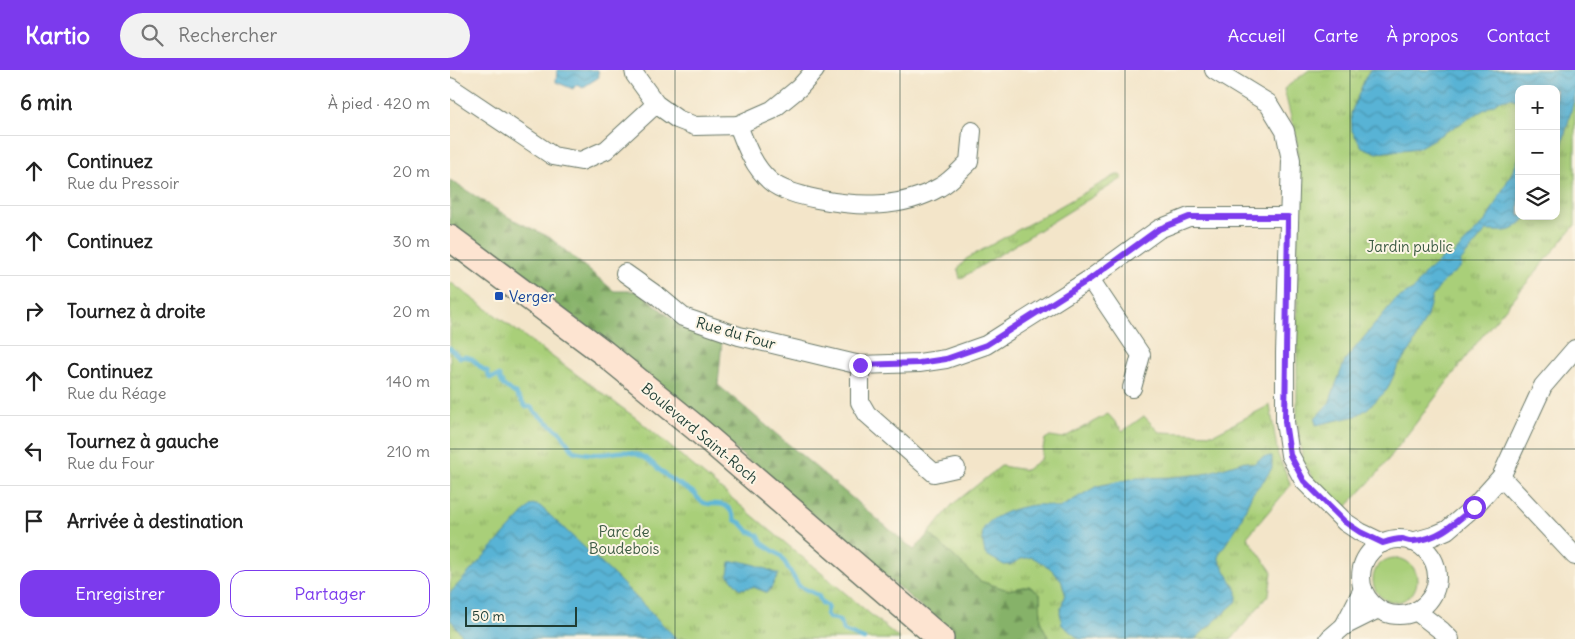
<!DOCTYPE html>
<html lang="fr">
<head>
<meta charset="utf-8">
<style>
	:root { --surface:#fff; --page:#f2f2f2; --text:#222; --muted:#767676; --line:#e0e0e0; --accent:#7c3aed }
	body { margin:0; font-family:Delius,sans-serif; background:var(--page); color:var(--text) }
	.controls { position:absolute; right:15px; top:15px; display:grid; overflow:hidden; border-radius:10px; box-shadow:0 2px 12px #0003 }
	.controls button { width:45px; height:45px; display:grid; place-items:center; padding:0; border:0; border-bottom:1px solid var(--line); background:var(--surface); color:var(--text); font:25px sans-serif }
	.scale { position:absolute; left:15px; bottom:12px; width:112px; box-sizing:border-box; padding-left:5px; border:2px solid #1f3d34; border-top:0; font-size:14px; line-height:18px; white-space:nowrap; color:#1f3d34; -webkit-text-stroke:4px #fcf5e5; paint-order:stroke }
	.stop { position:absolute; width:15px; height:15px; margin:-11px; border:4px solid #7c3aed; border-radius:50%; background:#fff }
	.stop.end { background:#7c3aed; border-color:#fff; box-shadow:0 1px 5px #0008 }
	.list { margin:0; padding:0; list-style:none }
	h2 { display:flex; justify-content:space-between; align-items:center; height:65px; margin:0; padding:0 20px; font-size:21px }
	h2 small { font-size:16px; font-weight:400; color:var(--muted) }
	.list li { display:grid; grid-template-columns:32px 1fr auto; gap:15px; align-items:center; box-sizing:border-box; height:70px; padding:0 20px; border-top:1px solid var(--line) }
	.list b { display:block; font-size:19px; white-space:nowrap }
	.list p { margin:0; font-size:16px; white-space:nowrap; color:var(--muted) }
	.list em { font-size:16px; font-style:normal; color:var(--muted) }
	.actions { display:flex; gap:10px; padding:15px 20px }
	.actions a { flex:1; padding:11px 0; border:1px solid var(--accent); border-radius:15px; text-align:center; font-size:18px; color:var(--accent) }
	.actions .main { background:var(--accent); color:#fff }
	.icon { flex:none; width:28px; height:28px; fill:none; stroke:currentColor; stroke-width:2; stroke-linecap:round; stroke-linejoin:round }
	.map { position:relative; flex:none; width:1125px; height:569px; overflow:hidden }
	header { display:flex; align-items:center; gap:30px; box-sizing:border-box; height:70px; padding:0 25px; background:var(--accent); color:#fff }
	header strong { font-size:24px }
	nav { display:flex; gap:28px; margin-inline-start:auto; font-size:18px }
	.search { width:350px; height:45px; background:var(--page); display:flex; align-items:center; gap:12px; box-sizing:border-box; padding:0 18px; border-radius:28px; color:var(--muted); font-size:19px }
	main { display:flex }
	aside { flex:1; background:var(--surface) }
	.map>svg:first-child { display:block }
	.grass { fill:url(#grass-tufts); stroke:#648656; fill-rule:evenodd }
	.forest { fill:url(#forest-firs); stroke:#52784e }
	.garden { fill:#a9cf79; stroke:#648656 }
	.water { fill:url(#water-waves); stroke:#3c7884 }
	.lines { fill:none; stroke-linecap:round; stroke-linejoin:round }
	.stream { stroke:#58b3d5; stroke-width:4.5 }
	.street-casing { stroke:#697868; stroke-width:20 }
	.secondary-casing { stroke:#697868; stroke-width:28 }
	.street { stroke:#fff; stroke-width:18 }
	.secondary { stroke:#fde4d1; stroke-width:25 }
	.route { stroke:#7c3aed; stroke-width:6 }
	.grid { fill:none; stroke:#1f3d34; stroke-width:1; stroke-opacity:0.55 }
	.transit-dot { fill:#1a4fb4; stroke:#fcf5e5; stroke-width:2 }
	.labels { text-anchor:middle; dominant-baseline:central; stroke-width:4; stroke-linejoin:round; paint-order:stroke }
	.park-label { font-size:15px; fill:#3b5a42; stroke:#fcf5e5 }
	.transit-label { font-size:15px; fill:#164399; stroke:#fcf5e5; text-anchor:start }
	.street-label { font-size:15px; fill:#1f3d34; stroke:#fcf5e5 }
</style>
</head>
<body>
<header>
<strong>Kartio</strong>
<div class="search"><svg class="icon" aria-label="search" viewBox="0 0 24 24"><circle cx="10" cy="10" r="6"/><path d="M15 15l6 6"/></svg>Rechercher</div>
<nav><a>Accueil</a><a>Carte</a><a>À propos</a><a>Contact</a></nav>
</header>
<main>
<aside>
<h2>6 min<small>À pied · 420 m</small></h2>
<ul class="list">
<li><svg class="icon" aria-label="ahead" viewBox="0 0 24 24"><path d="M12 20V5M6 11l6-6 6 6"/></svg><div><b>Continuez</b><p>Rue du Pressoir</p></div><em>20 m</em></li>
<li><svg class="icon" aria-label="ahead" viewBox="0 0 24 24"><path d="M12 20V5M6 11l6-6 6 6"/></svg><div><b>Continuez</b></div><em>30 m</em></li>
<li><svg class="icon" aria-label="right" viewBox="0 0 24 24"><path d="M7 20v-9h11M14 6l5 5-5 5"/></svg><div><b>Tournez à droite</b></div><em>20 m</em></li>
<li><svg class="icon" aria-label="ahead" viewBox="0 0 24 24"><path d="M12 20V5M6 11l6-6 6 6"/></svg><div><b>Continuez</b><p>Rue du Réage</p></div><em>140 m</em></li>
<li><svg class="icon" aria-label="left" viewBox="0 0 24 24"><path d="M17 20v-9H6M10 6l-5 5 5 5"/></svg><div><b>Tournez à gauche</b><p>Rue du Four</p></div><em>210 m</em></li>
<li><svg class="icon" aria-label="arrive" viewBox="0 0 24 24"><path d="M6 21V4h12l-3 4 3 4H6"/></svg><div><b>Arrivée à destination</b></div></li>
</ul>
<div class="actions"><a class="main">Enregistrer</a><a>Partager</a></div>
</aside>
<div class="map">
<svg width="1125" height="569" viewBox="0 0 1125 569">
	<defs>
		<pattern id="grass-tufts" width="24" height="20" patternUnits="userSpaceOnUse" patternTransform="scale(1.25)"><rect width="24" height="20" fill="#a9cf79"/><path d="M3 7l-1-3M5 7V3M7 7l1-3M15 17l-1-3M17 17v-4M19 17l1-3" fill="none" stroke="#89a964"/></pattern>
		<pattern id="forest-firs" width="22" height="20" patternUnits="userSpaceOnUse" patternTransform="scale(1.25)"><rect width="22" height="20" fill="#86b269"/><path d="M5 1l3.5 6h-7zM16 11l3.5 6h-7z" fill="#6d9257"/></pattern>
		<pattern id="water-waves" width="16" height="10" patternUnits="userSpaceOnUse" patternTransform="scale(1.25)"><rect width="16" height="10" fill="#58b3d5"/><path d="M0 5q4-4 8 0t8 0" fill="none" stroke="#4893ae"/></pattern>
	</defs>
	<rect width="100%" height="100%" fill="#fcf5e5"/>
	<filter id="ink" filterUnits="userSpaceOnUse"><feTurbulence type="fractalNoise" baseFrequency=".02" numOctaves="2"/><feDisplacementMap in="SourceGraphic" scale="10" xChannelSelector="R" yChannelSelector="G"/><feConvolveMatrix kernelMatrix="1 2 1 2 8 2 1 2 1" color-interpolation-filters="sRGB"/></filter>
	<filter id="wash" filterUnits="userSpaceOnUse"><feTurbulence type="fractalNoise" baseFrequency=".0096" numOctaves="4" result="noise"/><feDisplacementMap in="SourceGraphic" scale="20" xChannelSelector="R" yChannelSelector="G"/><feGaussianBlur stdDeviation="1.12" result="paint"/><feColorMatrix in="noise" values="0 0 0 0 0 0 0 0 0 0 0 0 0 0 0 0 0 1.4 0 .05"/><feComposite in="paint" operator="in"/></filter>
	<g filter="url(#wash)">
		<rect width="100%" height="100%" fill="#f3e5c9"/>
		<g class="grass">
			<path d="M859,0H1125V155L1029,270L928,403L894,439L870,419L853,392L847,351V72L834,19ZM1069,19H1106V146H1069Z"/>
			<polygon points="666,105 670,105 673,108 510,209 508,199 516,189"/>
			<polygon points="0,212 186,348 450,569 0,569"/>
			<polygon points="820,335 828,385 841,415 797,467 822,502 819,524 782,569 599,569 591,553 590,524 579,516 558,520 530,511 479,463 503,434 551,396 576,400 591,389 595,369 600,366 613,368 658,344 673,361 694,346 709,362 764,364"/>
		</g>
		<polygon class="forest" points="0,110 60,148 99,167 164,221 188,221 231,256 272,271 268,315 464,480 479,463 530,511 558,520 579,516 590,524 591,553 599,569 508,569 423,495 162,276 0,155"/>
		<circle class="garden" cx="945" cy="510" r="22"/>
		<g class="water">
			<polygon points="107,0 148,0 149,7 132,18 130,16 126,15 123,19 106,12"/>
			<polygon points="920,0 1125,0 1125,26 1109,87 1106,110 1106,19 1069,19 1069,32 1061,28 1051,30 968,78 927,83 912,77 902,61 901,43 916,6"/>
			<path d="M1069,86V146H1078C1060,164 1060,161 1036,161L1010,192L1012,196L993,212L982,227L977,246L961,279L948,296L937,320L917,339L906,346L866,355L865,348L879,333L895,290L945,230L964,219L975,203L999,183L1002,186L1037,149L1067,93Z"/>
			<path d="M822,386V398L815,409L802,424L789,454L769,484V490L787,521V531L745,569H629L612,555L610,542L615,523L611,510L600,498L582,487L571,489L560,495H554L535,484C534,477 531,467 533,460C540,444 578,433 594,435C599,435 604,437 609,438L647,416L686,408L723,407L753,404L795,391L803,394L813,387Z"/>
			<polygon points="82,434 90,436 167,508 227,569 15,569 0,549 0,523"/>
			<polygon points="290,491 306,495 329,504 318,523 303,517 290,519 278,505 280,492"/>
		</g>
		<g class="lines">
			<path class="stream" d="M0,278L9,287C11,288 14,286 17,287C25,288 29,299 37,301L40,308L49,306L53,315L66,324L76,337H81L85,342L111,363L123,381C132,383 141,385 150,384C159,384 167,381 177,382C200,386 202,395 218,407C225,413 234,416 241,421C246,424 248,429 252,432C262,439 276,424 285,450L291,453L298,461L308,465L312,473L331,486L349,516L368,525L372,533L378,536L376,544L379,548C392,549 389,551 394,561L414,569"/>
		</g>
	</g>
	<g filter="url(#ink)">
		<g class="lines">
			<g class="street-casing">
				<g id="street">
					<polyline points="184,0 185,5 206,34 227,49 245,56 288,55 322,40 349,18 365,0"/>
					<polyline points="764,0 818,33 835,61 841,90 835,283 835,352 840,385 854,411 895,452 910,462 933,473"/>
					<polyline points="0,17 103,86 131,91 156,80 206,34"/>
					<path d="M288,55C296,76 303,96 320,111C331,121 353,126 367,129C408,137 452,139 490,117C501,111 510,100 519,92L522,61"/>
					<polyline points="175,203 209,227 233,247 289,266 410,295 469,293 496,289 536,275 640,209 709,159 739,147 838,147"/>
					<polyline points="640,209 691,285 682,318"/>
					<polyline points="410,295 410,332 417,344 484,403 506,398"/>
					<polyline points="1051,407 1125,486"/>
					<circle cx="949" cy="507" r="38"/>
					<polyline points="962,472 983,466 997,460 1024,437 1051,407 1093,316 1125,279"/>
					<polyline points="966,541 992,561 1000,569"/>
					<polyline points="894,556 913,519"/>
					<polyline points="879,569 894,556 928,539"/>
				</g>
			</g>
			<g class="secondary-casing">
				<polyline id="secondary" points="0,168 154,283 246,358 491,569"/>
			</g>
			<use href="#street" class="street"/>
			<use href="#secondary" class="secondary"/>
		</g>
	</g>
	<g class="lines" filter="url(#ink)">
		<path class="route" d="M410,295L469,293L496,289L536,275L640,209L709,159L739,147H838L835,352L840,385L854,411L895,452L910,462L933,473C939,471 945,469 952,469C956,470 960,472 964,471C989,469 1006,452 1024,437"/>
	</g>
	<path class="grid" d="M225,0V569M450,0V569M675,0V569M900,0V569M0,190H1125M0,379H1125"/>
	<rect class="transit-dot" x="44" y="221" width="10" height="10" rx="2.5"/>
	<g class="labels">
		<g class="park-label">
			<text x="960" y="176">Jardin public</text>
			<text x="174" y="461">Parc de<tspan x="174" dy="17">Boudebois</tspan></text>
		</g>
		<g class="transit-label">
			<text x="59" y="226">Verger</text>
		</g>
		<g class="street-label">
			<text transform="translate(286 263) rotate(16)">Rue du Four</text>
			<text transform="translate(250 363) rotate(40)">Boulevard Saint-Roch</text>
		</g>
	</g>
</svg>
<div class="controls">
<button>+</button>
<button>−</button>
<button><svg class="icon" aria-label="layers" viewBox="0 0 24 24"><path d="M12 4l9 5-9 5-9-5zM3 14l9 5 9-5"/></svg></button>
</div>
<div class="scale">50 m</div>
<div class="stop" style="left:1024px;top:437px"></div>
<div class="stop end" style="left:410px;top:295px"></div>
</div>
</main>
</body>
</html>
